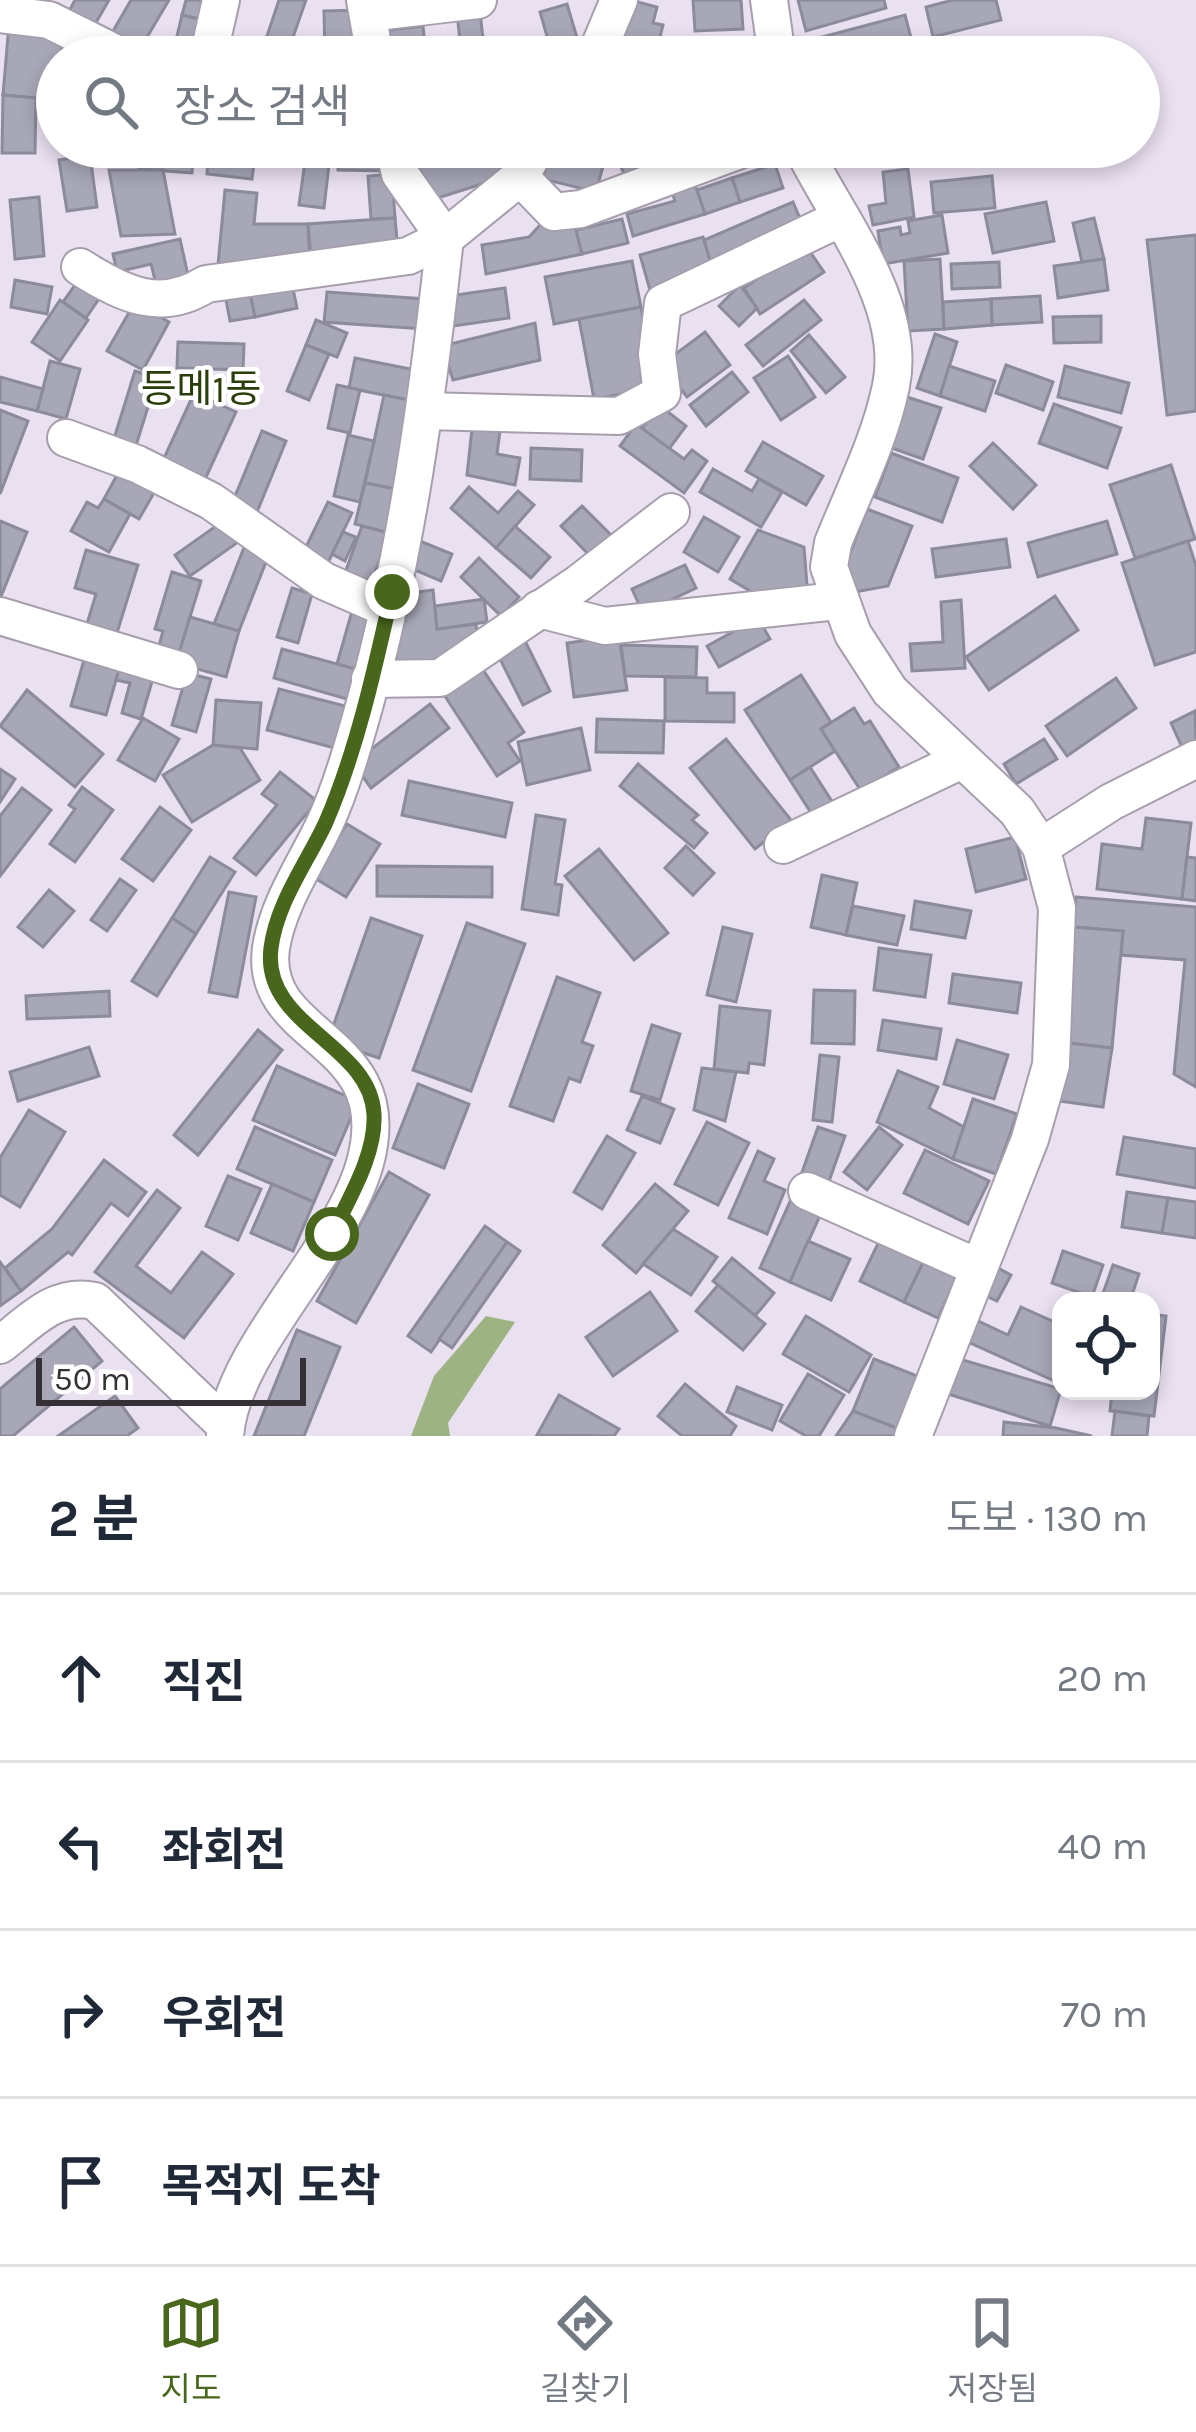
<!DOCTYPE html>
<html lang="ko">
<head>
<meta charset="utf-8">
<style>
	:root { --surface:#fff; --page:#f2f2f3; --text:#1f2937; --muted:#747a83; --line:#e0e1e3; --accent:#48671c }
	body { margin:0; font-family:Karla,"Noto Sans KR",sans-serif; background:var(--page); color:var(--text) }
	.controls { position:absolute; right:36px; bottom:36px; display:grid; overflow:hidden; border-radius:24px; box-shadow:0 6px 18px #0003 }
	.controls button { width:108px; height:108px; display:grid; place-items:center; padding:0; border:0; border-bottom:3px solid var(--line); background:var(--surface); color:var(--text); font:60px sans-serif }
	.scale { position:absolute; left:36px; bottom:30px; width:270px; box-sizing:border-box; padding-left:12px; border:6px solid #343036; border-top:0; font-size:33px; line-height:42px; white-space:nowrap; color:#343036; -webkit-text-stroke:9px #fff; paint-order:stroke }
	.stop { position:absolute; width:36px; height:36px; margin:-27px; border:9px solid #48671c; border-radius:50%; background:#fff }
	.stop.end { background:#48671c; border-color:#fff; box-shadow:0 3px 12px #0008 }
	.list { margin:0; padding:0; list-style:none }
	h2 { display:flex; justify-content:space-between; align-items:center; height:156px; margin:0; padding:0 48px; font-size:51px }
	h2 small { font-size:39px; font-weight:400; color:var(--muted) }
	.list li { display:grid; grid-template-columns:78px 1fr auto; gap:36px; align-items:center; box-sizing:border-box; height:168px; padding:0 48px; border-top:3px solid var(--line) }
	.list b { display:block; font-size:45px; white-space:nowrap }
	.list em { font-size:39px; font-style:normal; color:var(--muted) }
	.icon { flex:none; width:66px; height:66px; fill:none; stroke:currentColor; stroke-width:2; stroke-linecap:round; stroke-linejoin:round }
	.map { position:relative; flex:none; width:1196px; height:1436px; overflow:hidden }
	.search { position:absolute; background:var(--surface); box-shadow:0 6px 18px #0003; left:36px; right:36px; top:36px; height:132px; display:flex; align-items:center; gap:30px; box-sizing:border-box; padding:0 42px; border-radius:66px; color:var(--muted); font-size:45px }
	.sheet { height:828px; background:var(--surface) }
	nav { display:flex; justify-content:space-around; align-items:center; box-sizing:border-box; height:168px; border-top:3px solid var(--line); background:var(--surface); font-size:33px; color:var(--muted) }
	nav a { display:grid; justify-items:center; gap:6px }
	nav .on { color:var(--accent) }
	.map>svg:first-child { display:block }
	.forest { fill:#9db383 }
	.building { fill:#a8a7b7; stroke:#8c8b9b; stroke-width:3 }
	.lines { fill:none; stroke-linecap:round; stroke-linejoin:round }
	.minor-casing { stroke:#a79ead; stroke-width:40 }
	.minor { stroke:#fff; stroke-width:36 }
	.route { stroke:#48671c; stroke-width:15 }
	.labels { text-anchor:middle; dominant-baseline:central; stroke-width:9; stroke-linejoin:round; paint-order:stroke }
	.quarter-label { font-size:39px; fill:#293e0a; stroke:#fff }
</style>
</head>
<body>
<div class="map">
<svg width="1196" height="1436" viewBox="0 0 1196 1436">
	<rect width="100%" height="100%" fill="#e9e0f0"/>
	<polygon class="forest" points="486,1316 515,1322 448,1423 450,1436 411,1436 434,1376"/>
	<g class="building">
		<polygon points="75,0 109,0 90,33 65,19"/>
		<polygon points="131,0 169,0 137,54 109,38"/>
		<polygon points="186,0 212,0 207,21 182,15"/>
		<polygon points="279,0 306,0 286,57 260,57"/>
		<polygon points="630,0 657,7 653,23 663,25 655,57 601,57"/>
		<polygon points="693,0 741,0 743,29 695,31"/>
		<polygon points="798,0 884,0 886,8 806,31"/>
		<polygon points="953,0 996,0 1001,20 933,37 926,7"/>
		<polygon points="567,4 581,51 553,57 540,12"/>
		<polygon points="364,10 365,54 325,56 324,11"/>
		<polygon points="480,12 485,57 462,57 457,14"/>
		<polygon points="182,15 207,21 199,57 172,57"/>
		<polygon points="905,15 916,57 807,57 803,42"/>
		<polygon points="9,24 63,37 56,100 3,95"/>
		<polygon points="423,26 426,57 392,57 389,30"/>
		<polygon points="541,39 543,57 485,57 484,46"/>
		<polygon points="679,41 684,57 667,57 664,45"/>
		<rect x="935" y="43" width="50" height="14"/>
		<polygon points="749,46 752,57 702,57 729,49"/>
		<polygon points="3,95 36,98 35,153 2,153"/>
		<polygon points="98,147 129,147 126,166 96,160"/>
		<polygon points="141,147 194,147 192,173 139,169"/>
		<polygon points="209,147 256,147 252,179 207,174"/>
		<polygon points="307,147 331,147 324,208 299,205"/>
		<polygon points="338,147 386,147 385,171 338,170"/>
		<polygon points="551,147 586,147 578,147 574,159 603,166 596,192 543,179"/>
		<polygon points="655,147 680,147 684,159 628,182 619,163"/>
		<polygon points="816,147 874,147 822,164"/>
		<polygon points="457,148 461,161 495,150 504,177 428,201 416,161"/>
		<polygon points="90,155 97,207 67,211 59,160"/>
		<polygon points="775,164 783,188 740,202 732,178"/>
		<polygon points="908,169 914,217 873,225 869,206 886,203 883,172"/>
		<polygon points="109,170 163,170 175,234 121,236"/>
		<polygon points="392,174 395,218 371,219 368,176"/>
		<polygon points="992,176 995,208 934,213 931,182"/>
		<polygon points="732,178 740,202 705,214 697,190"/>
		<polygon points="693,179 705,214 633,236 627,214 675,201 670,186"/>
		<polygon points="225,190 257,193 254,224 308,224 310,263 218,265"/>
		<polygon points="39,197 44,256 15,259 10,200"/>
		<polygon points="793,202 804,228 712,268 704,240"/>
		<polygon points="1046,202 1054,241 993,253 985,214"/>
		<polygon points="942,215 948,253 883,264 878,231 900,227 901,235 910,233 908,221"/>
		<polygon points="573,217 582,254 486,274 482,245 529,237 540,225"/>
		<polygon points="395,218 398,251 311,258 308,224"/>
		<polygon points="1094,218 1104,259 1082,262 1073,223"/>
		<polygon points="622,219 628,243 582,254 576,230"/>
		<polygon points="1196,235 1196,411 1167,415 1147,240"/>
		<polygon points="703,237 713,271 650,290 640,255"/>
		<polygon points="180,239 191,289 159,296 151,264 117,272 113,254"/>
		<polygon points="806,246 824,272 760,314 744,288"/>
		<polygon points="940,259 944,329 908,331 904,261"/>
		<polygon points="1104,259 1108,290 1058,298 1054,266"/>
		<polygon points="632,261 641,307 554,324 545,277"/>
		<polygon points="999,262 1000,287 952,289 951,264"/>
		<polygon points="80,278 103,293 86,318 63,302"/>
		<polygon points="247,279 255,317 230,321 223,284"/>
		<polygon points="15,280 52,287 47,314 11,307"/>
		<polygon points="292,284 297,308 255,317 250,292"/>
		<polygon points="740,285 757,308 739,326 719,306"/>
		<polygon points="505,288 509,318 453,326 449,296"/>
		<polygon points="327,292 425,299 423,329 324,322"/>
		<polygon points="1040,296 1042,322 992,325 991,299"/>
		<polygon points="991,299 992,325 944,329 943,302"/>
		<polygon points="60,300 88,320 60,361 32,342"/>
		<polygon points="804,300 821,320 763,366 746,345"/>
		<polygon points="135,302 169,322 143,370 107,351"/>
		<polygon points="641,307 653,373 641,375 644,390 594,399 579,319"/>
		<polygon points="1101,316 1101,342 1054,343 1053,317"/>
		<polygon points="316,320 347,333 337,357 306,345"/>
		<polygon points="535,323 540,360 453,380 442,346"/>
		<polygon points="705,332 730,365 687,397 662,364"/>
		<polygon points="935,334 957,342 940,396 917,388"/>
		<polygon points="809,335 845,377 826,393 791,351"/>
		<polygon points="178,342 244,344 243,370 177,368"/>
		<polygon points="306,345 329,354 309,400 287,391"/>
		<polygon points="788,356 815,397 781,420 754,378"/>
		<polygon points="355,358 425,372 418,402 349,388"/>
		<polygon points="50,361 80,369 66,419 37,411"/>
		<polygon points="1006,365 1053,382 1043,410 996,393"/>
		<polygon points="949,366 995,381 985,411 940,396"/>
		<polygon points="1065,366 1129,383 1121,413 1058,397"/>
		<polygon points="135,371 157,378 134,452 112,445"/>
		<polygon points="732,372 748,392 706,426 690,405"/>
		<polygon points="0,377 43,389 37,411 0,402"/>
		<polygon points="337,385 360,390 350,433 328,428"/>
		<polygon points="194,393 236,412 201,488 159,469"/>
		<polygon points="384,395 418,402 400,490 365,483"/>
		<polygon points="907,397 941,408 923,459 889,447"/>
		<polygon points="1054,404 1121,428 1107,468 1039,443"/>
		<polygon points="659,405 686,426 669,449 642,429"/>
		<polygon points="0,410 28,421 0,494"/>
		<polygon points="473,419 501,423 497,454 520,458 515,485 467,475"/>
		<polygon points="636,424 684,459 692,450 707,461 684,493 620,446"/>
		<polygon points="262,431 286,441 257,512 233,501"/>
		<polygon points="348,435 374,441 360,502 334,496"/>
		<polygon points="763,442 823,476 806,505 746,471"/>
		<polygon points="993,443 1036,485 1013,509 970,466"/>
		<polygon points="531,448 582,450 581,481 530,479"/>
		<polygon points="891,453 958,478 942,522 875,497"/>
		<polygon points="123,464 159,484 139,519 104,499"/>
		<polygon points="1171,465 1195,539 1135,558 1110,485"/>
		<polygon points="713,469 752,491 759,479 782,492 761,527 700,492"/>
		<polygon points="365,483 400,490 389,533 355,524"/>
		<polygon points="469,487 498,513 518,491 534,505 496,548 451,508"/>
		<polygon points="104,499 130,514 109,552 71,531 87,502 98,508"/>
		<polygon points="328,502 352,513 326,567 302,555"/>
		<polygon points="582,506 616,540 595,561 561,526"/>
		<polygon points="867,509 912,526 888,586 849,593 843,572"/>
		<polygon points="704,517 739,537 718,572 684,552"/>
		<polygon points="226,519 241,540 190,576 175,555"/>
		<polygon points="0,521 27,532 0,599"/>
		<polygon points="1107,521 1117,554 1038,577 1028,543"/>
		<polygon points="362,526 389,533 369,590 342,581"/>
		<polygon points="515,526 550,557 531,578 496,548"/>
		<polygon points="758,530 804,547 808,598 751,603 750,591 730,579"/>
		<polygon points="343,532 356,537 345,561 332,554"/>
		<polygon points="410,537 452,554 441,581 398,563"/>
		<polygon points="1006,539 1010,567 936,577 932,549"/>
		<polygon points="247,540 271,549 239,631 214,624"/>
		<polygon points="1188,541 1196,566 1196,652 1155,665 1122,563"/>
		<polygon points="86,550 138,565 116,636 86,627 96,594 75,588"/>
		<polygon points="479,558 519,597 501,616 461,577"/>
		<polygon points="685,565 696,588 643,613 632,589"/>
		<polygon points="172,572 201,581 176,663 156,657 163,631 155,629"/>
		<polygon points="292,588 312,594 298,643 277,637"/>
		<polygon points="433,590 437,629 476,624 479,650 398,672 391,606 413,603 411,593"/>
		<polygon points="1055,596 1078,630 989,690 966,657"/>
		<polygon points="484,599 487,622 437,629 435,606"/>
		<polygon points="961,600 965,668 912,671 910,644 943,642 941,602"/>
		<polygon points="354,604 375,610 359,670 337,664"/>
		<polygon points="190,617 239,631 226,677 176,663"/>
		<polygon points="758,618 770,639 719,667 707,646"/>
		<polygon points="619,636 627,690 574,697 567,643"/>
		<polygon points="523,637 550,691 523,705 496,651"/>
		<polygon points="621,645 697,647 696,677 625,676"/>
		<polygon points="87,649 122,659 106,715 71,706"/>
		<polygon points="282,649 359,670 350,700 274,678"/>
		<polygon points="122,659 156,668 141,719 122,713 130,683 116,680"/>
		<polygon points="476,659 524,732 508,743 520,761 497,776 437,684"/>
		<polygon points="187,673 211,679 196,732 172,725"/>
		<polygon points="801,675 831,722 821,729 835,751 790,780 745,710"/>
		<polygon points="665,677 707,678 707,693 734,693 734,722 665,721"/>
		<polygon points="1116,678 1136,708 1067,756 1046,726"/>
		<polygon points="279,689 349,707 338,749 267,730"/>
		<polygon points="27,690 103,754 75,787 0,726"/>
		<polygon points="216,700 261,703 257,749 213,745"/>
		<polygon points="430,704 449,728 371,788 353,763"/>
		<polygon points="854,708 864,724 870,721 899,767 861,791 821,729"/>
		<polygon points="1195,711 1196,741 1182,747 1171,723"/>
		<polygon points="143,718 179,739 155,781 118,760"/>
		<polygon points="597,719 664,721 663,753 596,752"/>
		<polygon points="581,728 590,770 527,785 518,742"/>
		<polygon points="726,739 791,820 755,849 690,768"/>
		<polygon points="1044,739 1057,759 1016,784 1004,764"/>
		<polygon points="213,745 240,748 260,780 192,822 163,775"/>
		<polygon points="638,764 698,815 692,820 707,833 694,848 620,786"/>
		<polygon points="810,767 842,817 822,830 790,780"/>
		<polygon points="0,769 15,779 0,802"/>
		<polygon points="280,772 317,801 256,875 234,858 277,805 262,794"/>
		<polygon points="409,781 512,803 505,837 402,815"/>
		<polygon points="82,787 113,810 75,862 50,844 75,809 69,805"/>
		<polygon points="22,788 51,810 0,876 0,816"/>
		<polygon points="160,807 191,830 153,881 122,859"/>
		<polygon points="536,815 565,820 555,884 562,885 558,915 522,909"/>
		<polygon points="1146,818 1191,823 1182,899 1097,889 1102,844 1142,849"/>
		<polygon points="347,824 380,844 346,897 313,877"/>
		<polygon points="1015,837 1026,879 976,892 966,849"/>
		<polygon points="686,846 714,873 693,895 665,868"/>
		<polygon points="599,849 668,933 634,960 565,876"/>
		<polygon points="210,857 235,872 196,934 172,918"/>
		<polygon points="1187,857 1196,858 1196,901 1182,899"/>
		<polygon points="377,866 492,867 492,897 377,896"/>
		<polygon points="822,875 857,883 846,935 811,927"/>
		<polygon points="120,879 136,890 107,931 91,920"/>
		<polygon points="49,890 74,911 43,947 18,927"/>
		<polygon points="229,892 256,897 237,997 209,992"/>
		<polygon points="1076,897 1196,907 1196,1087 1174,1074 1185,960 1121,955 1123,931 1074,927"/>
		<polygon points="915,901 971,911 965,938 911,929"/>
		<polygon points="853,906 904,916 897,945 846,935"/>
		<polygon points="172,918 196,934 157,996 132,981"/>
		<polygon points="371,918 422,936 379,1058 328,1041"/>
		<polygon points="467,923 525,944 471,1091 413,1070"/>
		<polygon points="723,927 752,934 736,1002 707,995"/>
		<polygon points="1074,927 1123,931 1112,1048 1068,1043"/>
		<polygon points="879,948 931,955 925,997 874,990"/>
		<polygon points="953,974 1021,983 1017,1013 949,1003"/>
		<polygon points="557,977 600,993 582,1042 593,1046 580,1082 569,1078 553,1121 510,1106"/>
		<polygon points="814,990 855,991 854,1044 812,1043"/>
		<polygon points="109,991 110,1016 27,1019 26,996"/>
		<polygon points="720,1006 770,1011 764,1065 749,1063 748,1073 714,1069"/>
		<polygon points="883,1020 941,1029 936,1059 878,1050"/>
		<polygon points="652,1025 680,1034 660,1100 631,1091"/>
		<polygon points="258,1030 282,1050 198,1155 174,1135"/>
		<polygon points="957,1040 1008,1055 994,1099 944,1084"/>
		<polygon points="1068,1043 1112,1048 1103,1107 1059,1101"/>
		<polygon points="89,1047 99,1076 18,1101 10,1072"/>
		<polygon points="820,1055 839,1057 832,1122 813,1120"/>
		<polygon points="277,1066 358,1101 335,1155 253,1120"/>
		<polygon points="702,1068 736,1072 725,1121 694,1110"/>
		<polygon points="898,1071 938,1087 929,1108 964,1127 953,1159 877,1122"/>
		<polygon points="418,1084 469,1104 444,1168 393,1148"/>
		<polygon points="642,1096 674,1109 660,1143 627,1130"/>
		<polygon points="973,1099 1017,1114 996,1174 953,1159"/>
		<polygon points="29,1110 65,1132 20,1207 0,1195 0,1158"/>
		<polygon points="707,1122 749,1143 718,1205 675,1184"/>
		<polygon points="255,1127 332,1160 314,1202 237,1169"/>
		<polygon points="818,1127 845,1136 828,1184 801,1175"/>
		<polygon points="879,1127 902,1145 867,1190 844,1172"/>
		<polygon points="607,1136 635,1153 602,1209 574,1192"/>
		<polygon points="1124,1137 1196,1149 1196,1188 1117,1174"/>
		<polygon points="925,1150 989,1181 968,1224 904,1193"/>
		<polygon points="758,1151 774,1159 764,1181 785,1190 767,1234 729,1218"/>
		<polygon points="104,1160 146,1192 128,1216 111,1203 72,1255 68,1252 21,1291 5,1268 52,1229"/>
		<polygon points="389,1172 429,1195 356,1323 317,1301"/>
		<polygon points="228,1176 261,1189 238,1240 206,1226"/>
		<polygon points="272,1184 314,1202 293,1251 251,1233"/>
		<polygon points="655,1184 688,1211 636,1273 603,1245"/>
		<polygon points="157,1190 180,1208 136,1266 171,1293 202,1252 233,1274 184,1338 95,1272"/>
		<polygon points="1127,1192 1168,1198 1162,1233 1122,1227"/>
		<polygon points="793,1195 823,1209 790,1282 760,1268"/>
		<polygon points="1168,1198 1196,1202 1196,1238 1162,1233"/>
		<polygon points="485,1226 507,1242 431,1352 408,1336"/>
		<polygon points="673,1229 717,1257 691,1295 643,1264"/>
		<polygon points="884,1231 928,1252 904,1302 860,1281"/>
		<polygon points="808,1241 850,1259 831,1300 790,1282"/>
		<polygon points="507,1242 520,1251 452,1348 439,1339"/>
		<polygon points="1063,1251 1103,1265 1092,1297 1052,1283"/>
		<polygon points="732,1258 774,1293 755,1316 713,1281"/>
		<polygon points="924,1261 957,1277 938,1318 904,1302"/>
		<polygon points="0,1262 21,1291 0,1306"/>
		<polygon points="1113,1265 1139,1274 1130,1301 1101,1299"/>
		<polygon points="998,1268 1011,1275 997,1301 984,1295"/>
		<polygon points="718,1285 765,1324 743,1350 696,1311"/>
		<polygon points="650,1292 677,1331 613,1376 586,1337"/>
		<polygon points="1021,1307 1061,1325 1061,1384 966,1341 976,1320 1008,1335"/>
		<polygon points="1151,1314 1166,1316 1154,1416 1110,1411 1112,1391 1151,1391"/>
		<polygon points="806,1316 871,1355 849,1392 783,1354"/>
		<polygon points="74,1327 102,1361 13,1436 0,1436 0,1389"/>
		<polygon points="297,1330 340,1347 304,1436 254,1436"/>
		<polygon points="956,1358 1061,1389 1050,1426 945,1393"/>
		<polygon points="874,1359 920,1377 899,1429 853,1411"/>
		<polygon points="808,1374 844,1395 819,1436 806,1436 780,1421"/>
		<polygon points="685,1384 736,1426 730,1436 682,1436 658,1416"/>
		<polygon points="737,1387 782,1405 772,1430 727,1412"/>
		<polygon points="559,1395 619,1429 614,1436 537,1435"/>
		<polygon points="115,1396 138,1428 127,1436 58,1436"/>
		<polygon points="853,1411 899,1429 896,1436 836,1436"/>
		<polygon points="1115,1411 1149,1416 1147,1436 1112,1436"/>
		<polygon points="1004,1422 1056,1428 1092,1436 1003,1436"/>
	</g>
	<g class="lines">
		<g class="minor-casing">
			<g id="minor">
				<polyline points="365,0 375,57"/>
				<polyline points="769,0 777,57"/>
				<polyline points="368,13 478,0"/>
				<polyline points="0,14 49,20 123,57"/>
				<polyline points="208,57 221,0"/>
				<polyline points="595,57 619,0"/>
				<path d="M802,147C836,217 908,303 891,386C880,440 853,493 833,543L829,567L853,634L890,691L1017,811L1041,847L1057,908L1051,1065L1030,1139L913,1436"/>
				<polyline points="520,177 554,212 581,209 748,147"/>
				<path d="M80,267C122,294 161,313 206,284L408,256L445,238L520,177L537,147"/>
				<polyline points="425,411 619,416 662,393 657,354 663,303 839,219"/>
				<polyline points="66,438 137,464 211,501 324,581 388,609"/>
				<polyline points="539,609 605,626 837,601"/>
				<polyline points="0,616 179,670"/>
				<polyline points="370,679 440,678 579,583 671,512"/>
				<polyline points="783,845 962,760"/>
				<polyline points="1041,847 1111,802 1196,759"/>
				<polyline points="807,1191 979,1268"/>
				<path d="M0,1345C30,1322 55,1292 95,1301L226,1426"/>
				<path d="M225,1436C231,1349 340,1253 365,1163C400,1036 258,1042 271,948C278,903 306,864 325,823C342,786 354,742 365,703C407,551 428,394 445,238L400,174L394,147"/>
			</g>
		</g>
		<use href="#minor" class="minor"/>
	</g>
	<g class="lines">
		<path class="route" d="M332,1234C349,1198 376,1155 374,1114C370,1043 261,1026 271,948C277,902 307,863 326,822C357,750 375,668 392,592"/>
	</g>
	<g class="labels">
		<g class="quarter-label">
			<text x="201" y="389">등메1동</text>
		</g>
	</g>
</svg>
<div class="controls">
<button><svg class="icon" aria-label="locate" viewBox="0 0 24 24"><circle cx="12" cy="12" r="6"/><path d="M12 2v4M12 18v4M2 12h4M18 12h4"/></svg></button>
</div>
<div class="scale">50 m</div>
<div class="stop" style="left:332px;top:1234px"></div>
<div class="stop end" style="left:392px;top:592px"></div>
<div class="search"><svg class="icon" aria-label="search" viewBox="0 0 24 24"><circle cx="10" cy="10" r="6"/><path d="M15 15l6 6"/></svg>장소 검색</div>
</div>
<section class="sheet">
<h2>2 분<small>도보 · 130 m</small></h2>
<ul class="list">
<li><svg class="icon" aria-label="ahead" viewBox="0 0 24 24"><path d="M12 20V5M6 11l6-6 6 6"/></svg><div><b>직진</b></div><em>20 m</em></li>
<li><svg class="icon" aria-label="left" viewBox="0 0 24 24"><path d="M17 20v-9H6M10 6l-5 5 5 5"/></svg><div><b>좌회전</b></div><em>40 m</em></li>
<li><svg class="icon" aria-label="right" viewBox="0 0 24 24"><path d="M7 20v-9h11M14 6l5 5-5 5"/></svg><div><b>우회전</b></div><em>70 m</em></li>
<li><svg class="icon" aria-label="arrive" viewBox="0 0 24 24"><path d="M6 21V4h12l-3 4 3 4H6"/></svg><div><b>목적지 도착</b></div></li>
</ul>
</section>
<nav>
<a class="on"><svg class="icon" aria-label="map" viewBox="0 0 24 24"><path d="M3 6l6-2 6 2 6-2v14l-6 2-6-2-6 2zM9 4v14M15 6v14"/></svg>지도</a>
<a><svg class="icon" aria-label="directions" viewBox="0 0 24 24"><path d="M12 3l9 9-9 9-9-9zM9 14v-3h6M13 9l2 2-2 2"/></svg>길찾기</a>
<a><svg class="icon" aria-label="saved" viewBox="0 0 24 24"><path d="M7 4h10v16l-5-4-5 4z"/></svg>저장됨</a>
</nav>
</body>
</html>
